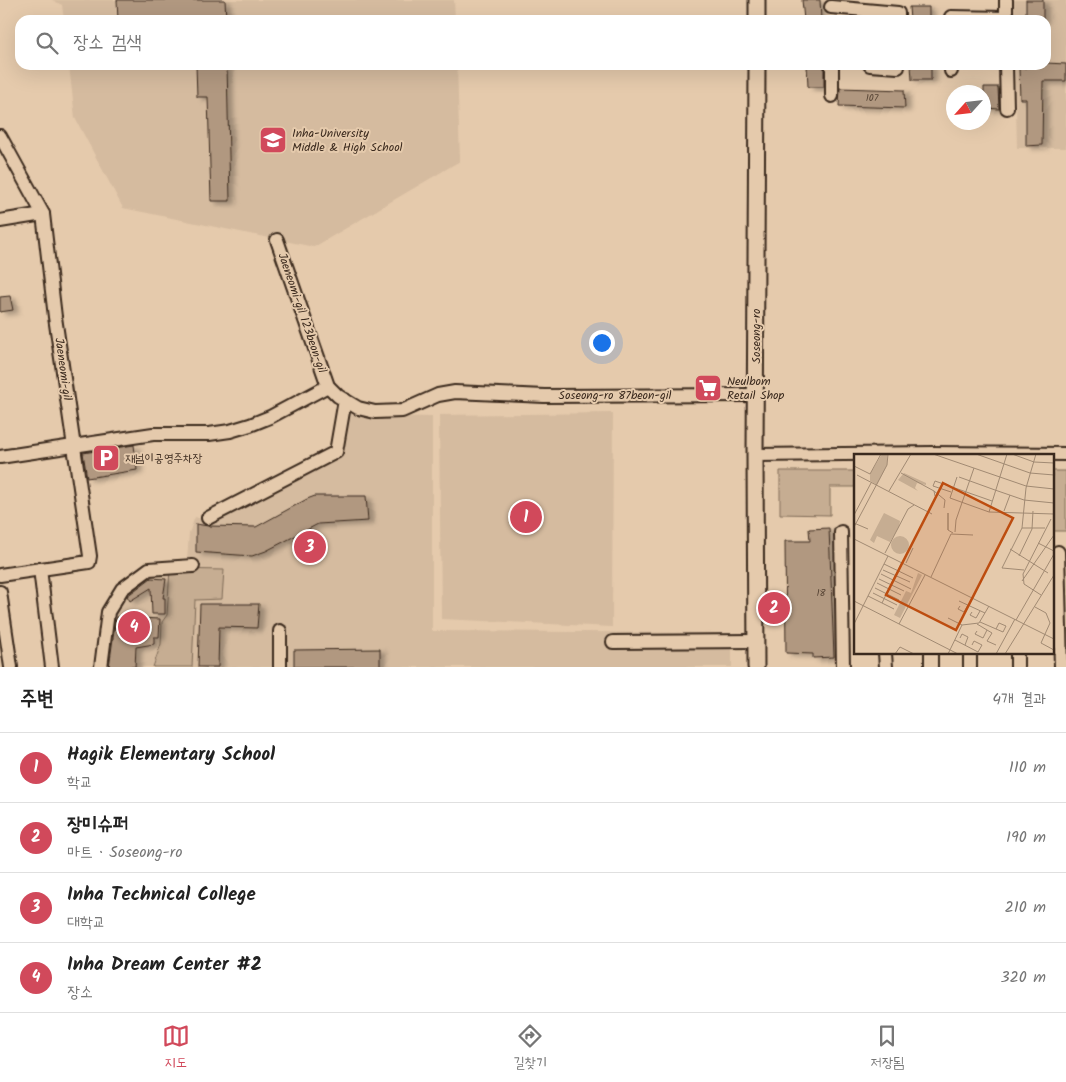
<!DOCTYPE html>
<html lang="ko">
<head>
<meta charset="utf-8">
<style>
	:root { --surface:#fff; --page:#f6f6f6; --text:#222; --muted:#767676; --line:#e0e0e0; --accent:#d1495b }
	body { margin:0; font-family:Kalam,"Poor Story",sans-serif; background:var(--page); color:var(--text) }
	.compass { position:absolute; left:946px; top:85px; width:45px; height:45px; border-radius:50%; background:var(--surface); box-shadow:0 5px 20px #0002; rotate:243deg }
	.you { position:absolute; left:601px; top:342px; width:18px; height:18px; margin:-12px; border:4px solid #fff; border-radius:50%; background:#1a73e8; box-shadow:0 0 0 8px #1a73e833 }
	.badge { display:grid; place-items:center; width:32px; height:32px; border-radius:50%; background:var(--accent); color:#fff; font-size:16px; font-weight:700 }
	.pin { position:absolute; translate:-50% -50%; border:2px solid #fff; box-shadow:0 1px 5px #0006 }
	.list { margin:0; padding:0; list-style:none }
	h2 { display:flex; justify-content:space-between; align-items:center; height:65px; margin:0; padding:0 20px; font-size:21px }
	h2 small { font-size:16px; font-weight:400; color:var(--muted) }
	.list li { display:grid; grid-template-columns:32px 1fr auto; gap:15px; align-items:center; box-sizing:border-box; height:70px; padding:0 20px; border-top:1px solid var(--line) }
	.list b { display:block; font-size:19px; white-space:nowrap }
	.list p { margin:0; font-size:16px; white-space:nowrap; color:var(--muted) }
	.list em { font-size:16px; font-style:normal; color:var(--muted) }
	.icon { flex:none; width:28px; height:28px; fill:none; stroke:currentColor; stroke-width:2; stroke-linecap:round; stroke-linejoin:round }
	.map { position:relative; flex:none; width:1066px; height:667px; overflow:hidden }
	.search { position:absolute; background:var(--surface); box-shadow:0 5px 20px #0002; left:15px; right:15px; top:15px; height:55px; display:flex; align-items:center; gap:12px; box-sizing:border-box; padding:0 18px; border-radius:15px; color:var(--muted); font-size:19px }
	.sheet { height:345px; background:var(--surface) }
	nav { display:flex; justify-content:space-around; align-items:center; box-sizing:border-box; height:70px; border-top:1px solid var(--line); background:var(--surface); font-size:14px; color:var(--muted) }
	nav a { display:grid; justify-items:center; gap:2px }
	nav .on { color:var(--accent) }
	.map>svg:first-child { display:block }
	.built { fill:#d5bb9f }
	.green { fill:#c6ad92; stroke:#806c58 }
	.building { fill:#b19880; stroke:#3b2a1e; filter:url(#shadow) }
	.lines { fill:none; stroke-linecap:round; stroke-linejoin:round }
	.minor-casing { stroke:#3b2a1e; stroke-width:16 }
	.major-casing { stroke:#3b2a1e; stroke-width:19 }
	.minor { stroke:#e5caac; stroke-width:12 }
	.major { stroke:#e5caac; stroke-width:15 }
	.labels { text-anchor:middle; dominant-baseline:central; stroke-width:4; stroke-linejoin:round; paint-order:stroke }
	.number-label { font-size:10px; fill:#584636 }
	.poi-label { font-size:12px; fill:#3b2a1e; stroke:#e5caac; text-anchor:start }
	.street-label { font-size:12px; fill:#3b2a1e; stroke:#e5caac }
	.inset-road { fill:none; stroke:#a18a73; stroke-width:1 }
	.view { fill:#bd4d10; fill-opacity:0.15; stroke:#bd4d10; stroke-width:2.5 }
	.inset-edge { fill:none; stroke:#3b2a1e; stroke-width:2.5 }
</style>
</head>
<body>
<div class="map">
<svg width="1066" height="667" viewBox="0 0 1066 667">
	<defs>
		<filter id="shadow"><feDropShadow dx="5.5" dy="3" stdDeviation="2.5" flood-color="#0004"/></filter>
	</defs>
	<rect width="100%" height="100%" fill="#e5caac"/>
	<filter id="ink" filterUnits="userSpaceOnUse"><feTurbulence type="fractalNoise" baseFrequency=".02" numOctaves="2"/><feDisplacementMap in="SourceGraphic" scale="10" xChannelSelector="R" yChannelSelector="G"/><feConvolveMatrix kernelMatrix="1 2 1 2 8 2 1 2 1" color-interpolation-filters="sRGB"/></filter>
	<g filter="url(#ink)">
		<g class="built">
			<polygon points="52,0 454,0 455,20 64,20 62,5"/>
			<polygon points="1014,0 1066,0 1066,148 1017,148 1015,65 1046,65 1046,20 1014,20"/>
			<polygon points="69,65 457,65 460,161 314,247 123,208 75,118"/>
			<polygon points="349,410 390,416 432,417 432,631 732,633 732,667 98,667 105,603 122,586 187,561 189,533 195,517 209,521 339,456"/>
			<polygon points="613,413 612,627 441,619 439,415"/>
		</g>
		<g class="green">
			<polygon points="780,471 855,471 855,487 830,487 830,515 780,514"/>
			<rect x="1052" y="471" width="14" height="60"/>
			<polygon points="170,569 224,570 222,599 195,600 192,667 153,667 161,644 162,622 167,615"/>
		</g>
		<g class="building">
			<polygon points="117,0 225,0 226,20 118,20"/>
			<polygon points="802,0 820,0 821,20 804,20"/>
			<rect x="1026" y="0" width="17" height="20"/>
			<polygon points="909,7 929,7 929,20 910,20"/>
			<polygon points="1046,63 1066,64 1066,81 1043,81 1042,145 1026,146 1026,99 1020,99 1019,68 1026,68 1026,65 1046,65"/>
			<polygon points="196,65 227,65 230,201 211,201 208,97 197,97"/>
			<polygon points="807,65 824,65 824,87 808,87"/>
			<polygon points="911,65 931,65 931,80 912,80"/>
			<polygon points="984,87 998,87 999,109 984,108"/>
			<polygon points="840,88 904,90 905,108 839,106"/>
			<polygon points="10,296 13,310 0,312 0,297"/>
			<polygon points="134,445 137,470 87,478 83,453"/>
			<polygon points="315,496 366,496 368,521 318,524 266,551 252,556 196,552 196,524 208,526 256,527 307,499"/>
			<polygon points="829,528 834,657 813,658 813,654 786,653 785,541 810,541 809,529"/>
			<polygon points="151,578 166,579 163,598 165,598 165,614 152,614 151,588 130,601 127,596"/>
			<polygon points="200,604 259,604 257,628 219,627 218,667 198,667"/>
			<polygon points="116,617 160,619 159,637 154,637 154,644 136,647 135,667 109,667"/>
			<polygon points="380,649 380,667 294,667 294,650"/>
		</g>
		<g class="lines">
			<g class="minor-casing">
				<g id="minor">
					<polyline points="1006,0 1006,20"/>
					<polyline points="831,7 898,13 898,20"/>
					<polyline points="951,20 951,17 1006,18"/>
					<polyline points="832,65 832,96"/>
					<polyline points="870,65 898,67 898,65"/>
					<polyline points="1006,65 1007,108"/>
					<polyline points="951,71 951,65"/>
					<polyline points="0,136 43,214 55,317 90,556 89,562 0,575"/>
					<polyline points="0,221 43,214"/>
					<polyline points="277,240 328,386 338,396 358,408 375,412 402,411 438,395 455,392 544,396 755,395"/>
					<polyline points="336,452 208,518 336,452 345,400"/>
					<polyline points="755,455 932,453 1066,454"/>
					<polyline points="0,457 153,434 209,434 230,431 250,425 270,417 328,386"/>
					<polyline points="841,532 843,667"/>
					<polyline points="1058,552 1061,667"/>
					<polyline points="40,569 52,667"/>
					<polyline points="0,592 11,667"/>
					<polyline points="613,642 756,641"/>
					<polyline points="885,653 886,667"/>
					<polyline points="931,653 931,667"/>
					<polyline points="970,653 970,667"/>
					<polyline points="1017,653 1017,667"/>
					<polyline points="101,667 108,612 122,589 149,569 193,566"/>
					<polyline points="280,667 280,631"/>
				</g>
			</g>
			<g class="major-casing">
				<g id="major">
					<polyline points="757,0 757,20"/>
					<polyline points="756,667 755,455 757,65"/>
				</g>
			</g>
			<use href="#minor" class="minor"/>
			<use href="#major" class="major"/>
		</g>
	</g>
	<defs>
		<g id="school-square" transform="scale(1.4375)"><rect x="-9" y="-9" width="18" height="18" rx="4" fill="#d1495b" stroke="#e5caac"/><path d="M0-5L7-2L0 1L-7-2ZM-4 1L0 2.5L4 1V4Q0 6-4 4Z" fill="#fff"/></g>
		<g id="supermarket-square" transform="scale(1.4375)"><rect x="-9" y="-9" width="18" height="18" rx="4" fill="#d1495b" stroke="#e5caac"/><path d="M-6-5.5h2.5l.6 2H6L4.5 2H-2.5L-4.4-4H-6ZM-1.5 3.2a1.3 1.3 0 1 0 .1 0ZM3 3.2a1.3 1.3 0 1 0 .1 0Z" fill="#fff"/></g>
		<g id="parking-square" transform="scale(1.4375)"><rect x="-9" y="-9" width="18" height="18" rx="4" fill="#d1495b" stroke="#e5caac"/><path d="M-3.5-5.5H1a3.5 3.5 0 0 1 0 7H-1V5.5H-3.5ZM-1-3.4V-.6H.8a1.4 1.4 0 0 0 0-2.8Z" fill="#fff"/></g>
	</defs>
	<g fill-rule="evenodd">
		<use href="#school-square" x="273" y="140"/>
		<use href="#supermarket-square" x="708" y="388"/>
		<use href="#parking-square" x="106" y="458"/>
	</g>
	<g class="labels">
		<g class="number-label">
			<text x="872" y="98">107</text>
			<text x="821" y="593">18</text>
		</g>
		<g class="poi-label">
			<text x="292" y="133">Inha-University<tspan x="292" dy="14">Middle &amp; High School</tspan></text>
			<text x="727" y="381">Neulbom<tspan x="727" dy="14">Retail Shop</tspan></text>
			<text x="125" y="458">재넘이공영주차장</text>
		</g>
		<g class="street-label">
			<text transform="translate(302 313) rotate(71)">Jaeneomi-gil 123beon-gil</text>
			<text transform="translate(756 336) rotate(-90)">Soseong-ro</text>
			<text transform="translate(63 369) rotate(82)">Jaeneomi-gil</text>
			<text x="615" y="395">Soseong-ro 87beon-gil</text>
		</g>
	</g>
	<g transform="translate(854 454)">
		<rect width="200" height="200" fill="#e5caac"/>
		<path d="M28,0H33V11L23,31L16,27V20ZM50,19L72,29V31L63,29L61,34L64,37L44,26ZM30,59L46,67L45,73L36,88L23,82L20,89L16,86ZM37 91a9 9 0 1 1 18 0a9 9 0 1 1-18 0ZM64,119L68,121L46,164L40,161L52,137L57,139Z" fill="#c6ad92"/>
		<path class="inset-road" d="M79,0L172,32L200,35M122,0L176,19L200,21M158,0L180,8L200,9M0,12L16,20L27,0M47,19L80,37L81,42M3,21L78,60M103,23L96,44L135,58L200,60M105,23L141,36M141,36L170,46L200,49M35,37L57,0M80,37L91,46L90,54M97,38L79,32L81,27L138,47M150,57L156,41M135,58L153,0M0,61L17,29M0,69L14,75M0,73L33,11L34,0M168,74H191M94,76V59V76L99,79M101,78L102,66L120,14M0,85L200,185M184,89L200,97M156,95L194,119M31,99L54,55L60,51M165,102L178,75L179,57M52,109L59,94M30,110L59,124M29,116L56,128M170,116L148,114L168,74L172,34L182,0M27,120L57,135M77,123L97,80L119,81M25,125L50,137M168,127L200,81M23,129L47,141M21,134L45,146M19,139L43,151M187,141L170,130L169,120L197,65M14,142L40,155M0,147L104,200M105,147L131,159M28,149L48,108M106,152L104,155L110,158L114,151M181,153L192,159L196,169L187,189L200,196M118,158L116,161L122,164L126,157M94,164L108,171M162,166L200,100M126,168L149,178L152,172L145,169L142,175M0,170L34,102M45,170L71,121M123,170L138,179L133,187L142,191M123,177L121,180L129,184L133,176M106,184L108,180L114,183L111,191M101,186L124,198L128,191L120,187L118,191M41,200L46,193L60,200M94,200L108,171L125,169L135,152M142,200L161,165M151,200L200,121"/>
		<path class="view" d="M89,29L159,64L102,176L32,141Z"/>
		<rect width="200" height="200" class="inset-edge"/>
	</g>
</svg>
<svg class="compass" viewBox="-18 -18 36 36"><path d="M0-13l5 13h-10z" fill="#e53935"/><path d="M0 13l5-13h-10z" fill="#767676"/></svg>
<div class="you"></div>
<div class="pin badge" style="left:526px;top:517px">1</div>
<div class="pin badge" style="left:774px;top:608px">2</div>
<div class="pin badge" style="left:310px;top:547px">3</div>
<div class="pin badge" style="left:134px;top:627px">4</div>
<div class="search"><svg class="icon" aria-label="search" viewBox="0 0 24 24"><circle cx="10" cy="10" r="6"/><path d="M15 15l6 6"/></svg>장소 검색</div>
</div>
<section class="sheet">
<h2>주변<small>4개 결과</small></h2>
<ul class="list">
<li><span class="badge">1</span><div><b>Hagik Elementary School</b><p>학교</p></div><em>110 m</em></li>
<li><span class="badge">2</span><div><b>장미슈퍼</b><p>마트 · Soseong-ro</p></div><em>190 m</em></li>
<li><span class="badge">3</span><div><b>Inha Technical College</b><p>대학교</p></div><em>210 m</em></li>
<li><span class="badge">4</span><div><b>Inha Dream Center #2</b><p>장소</p></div><em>320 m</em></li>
</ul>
</section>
<nav>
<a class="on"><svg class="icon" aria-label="map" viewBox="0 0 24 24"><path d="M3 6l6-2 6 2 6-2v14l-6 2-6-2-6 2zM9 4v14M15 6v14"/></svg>지도</a>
<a><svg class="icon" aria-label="directions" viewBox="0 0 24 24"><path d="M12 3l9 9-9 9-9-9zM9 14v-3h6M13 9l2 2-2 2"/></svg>길찾기</a>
<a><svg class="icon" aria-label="saved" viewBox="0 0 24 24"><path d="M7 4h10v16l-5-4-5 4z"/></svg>저장됨</a>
</nav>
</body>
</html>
